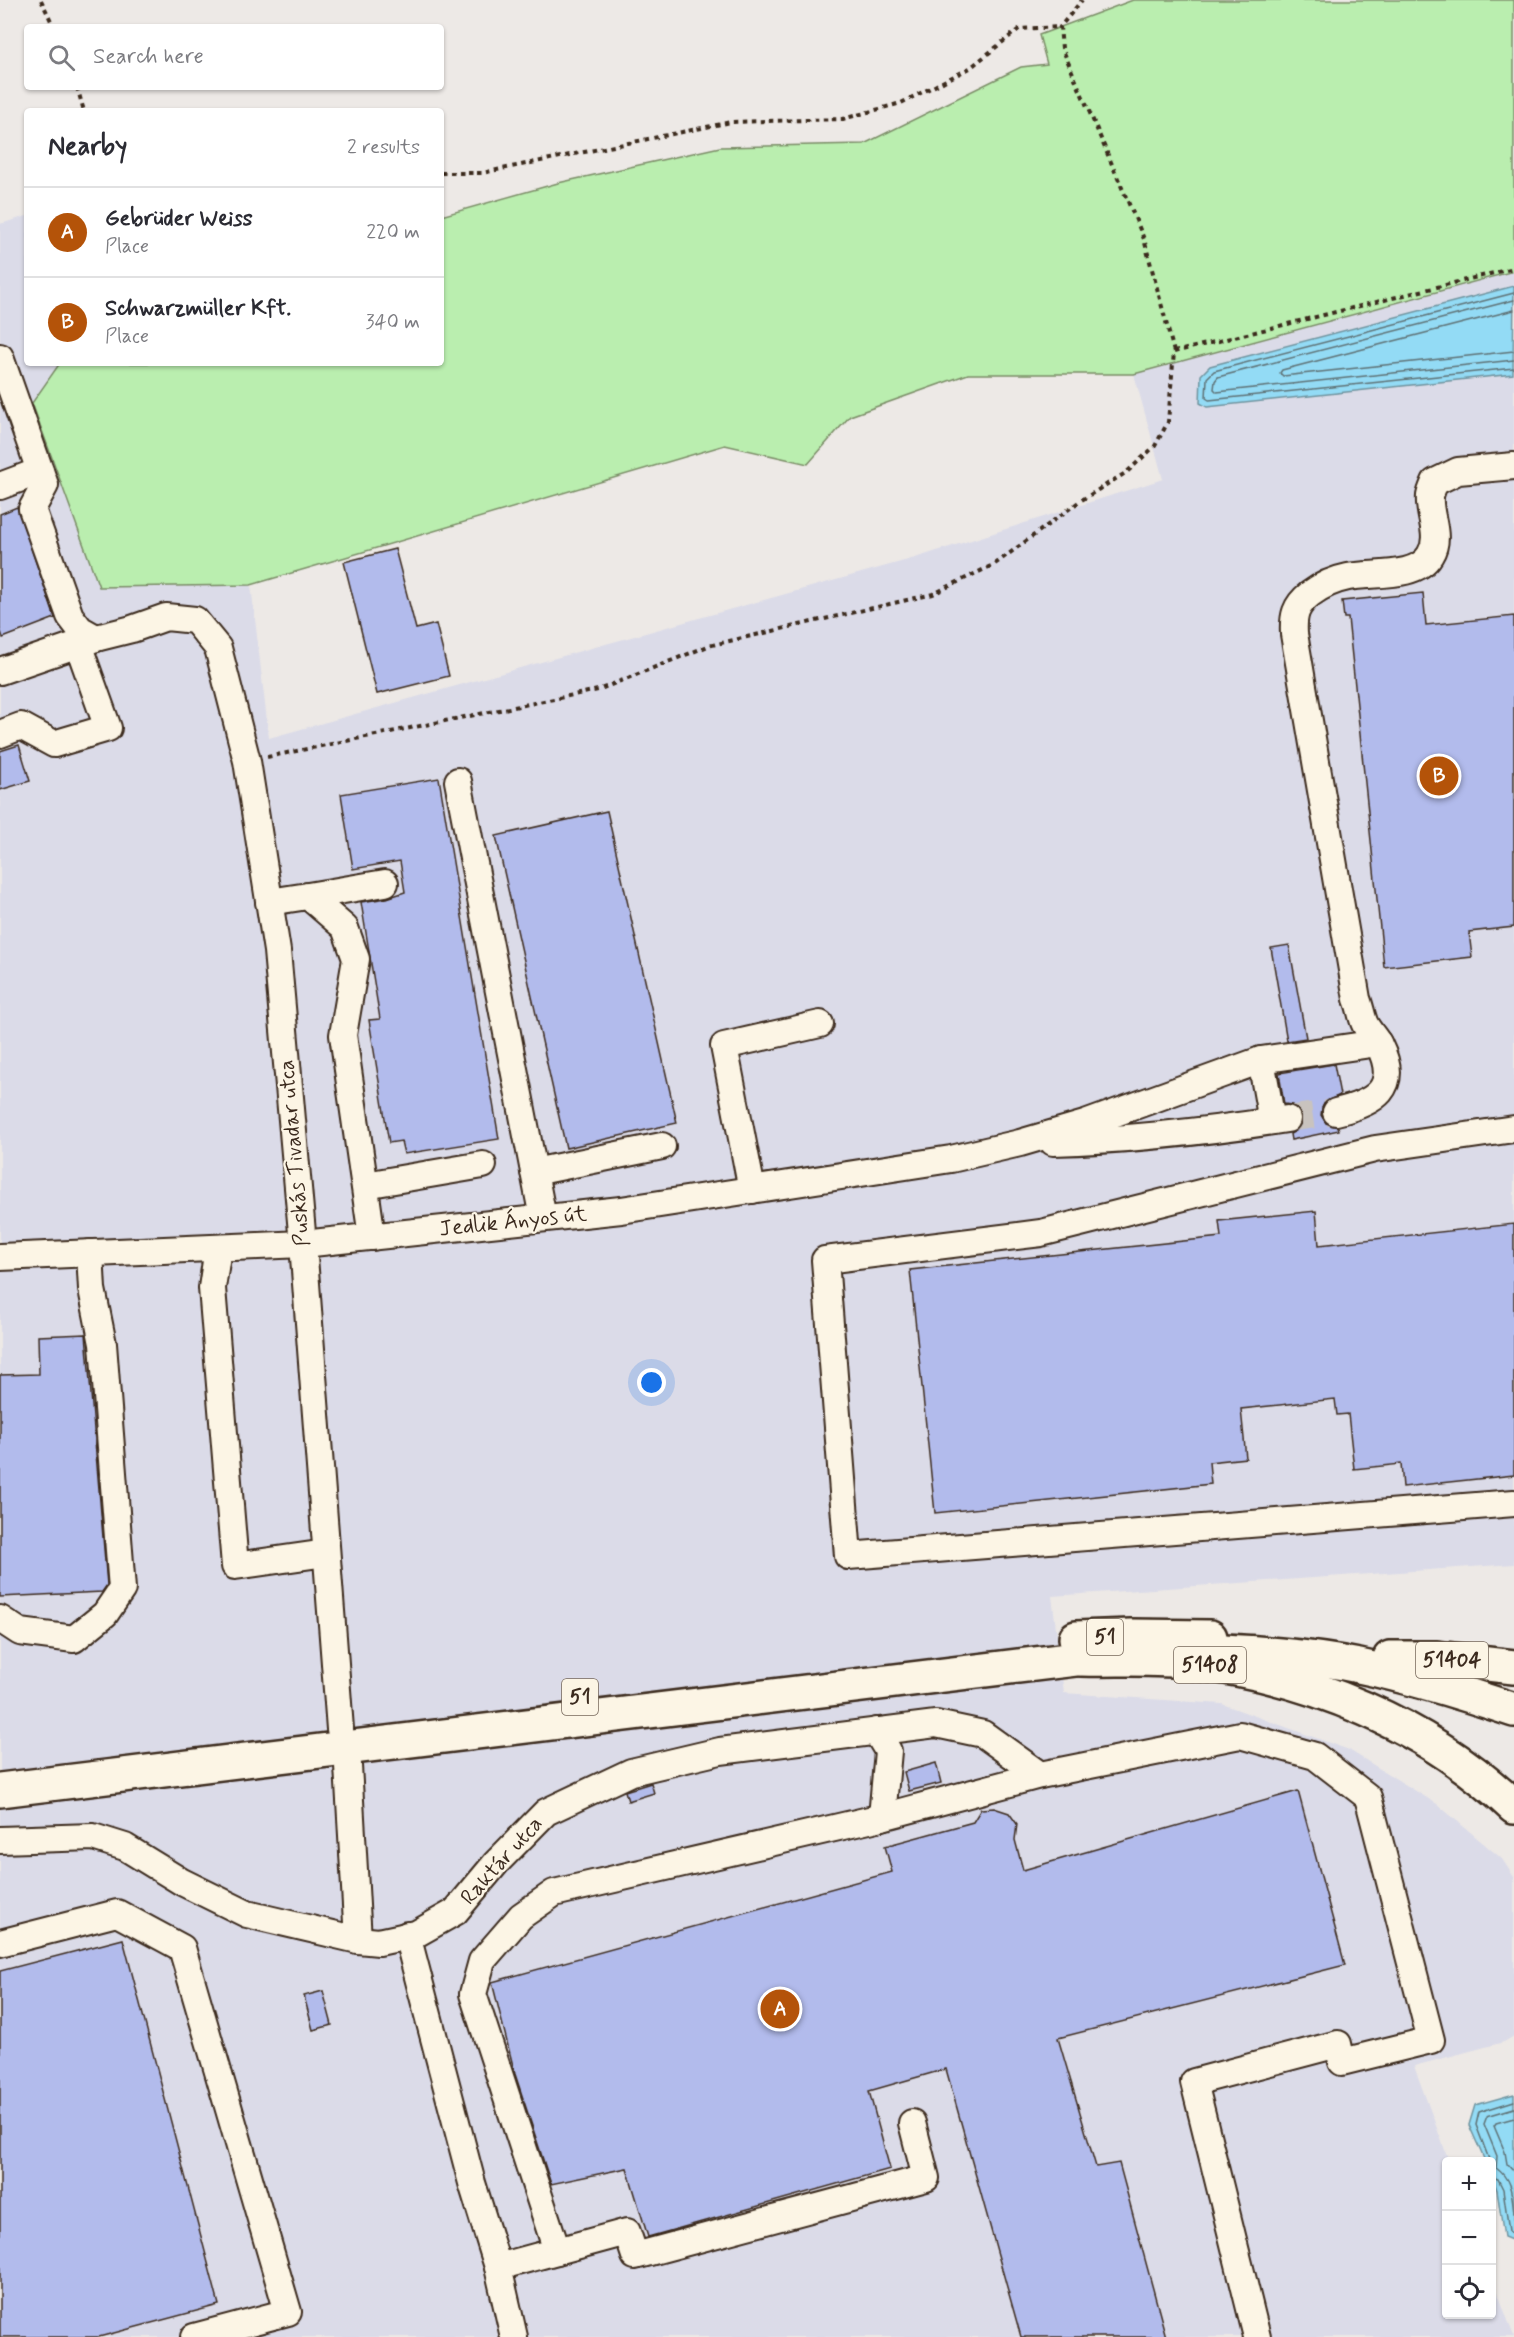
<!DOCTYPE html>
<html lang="en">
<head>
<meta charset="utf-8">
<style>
	:root { --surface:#fff; --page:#f7f7f7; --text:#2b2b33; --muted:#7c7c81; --line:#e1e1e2; --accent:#b45309 }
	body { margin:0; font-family:Mynerve,sans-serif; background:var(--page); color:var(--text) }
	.controls { position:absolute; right:18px; bottom:18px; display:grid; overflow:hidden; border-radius:6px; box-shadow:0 2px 4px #0004 }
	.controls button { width:54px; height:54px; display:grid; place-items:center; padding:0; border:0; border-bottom:2px solid var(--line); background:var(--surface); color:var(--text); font:30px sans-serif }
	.you { position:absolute; left:652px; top:1383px; width:21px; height:21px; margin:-15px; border:4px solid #fff; border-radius:50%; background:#1a73e8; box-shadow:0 0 0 9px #1a73e833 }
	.badge { display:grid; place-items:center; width:39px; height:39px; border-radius:50%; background:var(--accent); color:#fff; font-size:20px; font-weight:700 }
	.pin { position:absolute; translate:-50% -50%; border:3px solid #fff; box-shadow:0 2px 6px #0006 }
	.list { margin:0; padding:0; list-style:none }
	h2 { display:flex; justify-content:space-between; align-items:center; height:78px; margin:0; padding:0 24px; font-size:26px }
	h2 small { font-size:20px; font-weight:400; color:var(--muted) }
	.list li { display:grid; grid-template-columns:39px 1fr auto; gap:18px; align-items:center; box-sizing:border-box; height:90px; padding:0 24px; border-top:2px solid var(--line) }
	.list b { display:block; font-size:22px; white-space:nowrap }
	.list p { margin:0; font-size:20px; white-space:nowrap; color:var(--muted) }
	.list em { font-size:20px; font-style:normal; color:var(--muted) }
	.icon { flex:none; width:33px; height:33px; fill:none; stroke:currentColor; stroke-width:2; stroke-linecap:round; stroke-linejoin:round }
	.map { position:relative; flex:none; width:1514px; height:2337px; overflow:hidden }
	.search { position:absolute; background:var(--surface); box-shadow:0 2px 4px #0004; left:24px; top:24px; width:420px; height:66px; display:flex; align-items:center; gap:15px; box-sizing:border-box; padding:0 21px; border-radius:6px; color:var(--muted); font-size:22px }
	.panel { position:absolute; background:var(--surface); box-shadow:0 2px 4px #0004; left:24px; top:108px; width:420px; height:258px; border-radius:6px }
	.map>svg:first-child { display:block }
	.built { fill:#dbdbe8 }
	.green { fill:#baeeaf; stroke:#7a8c66; stroke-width:1.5 }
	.water { fill:#93dbf5; stroke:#70949f; stroke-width:1.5 }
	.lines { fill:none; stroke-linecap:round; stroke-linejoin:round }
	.shore { stroke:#5e7174; stroke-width:1.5 }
	.building { fill:#b2bbec; stroke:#3b2a1e; stroke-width:1.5 }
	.minor-tunnel { stroke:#c9c3be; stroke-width:26; stroke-dasharray:26 13; stroke-linecap:butt }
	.minor-casing { stroke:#3b2a1e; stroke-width:30 }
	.major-casing { stroke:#3b2a1e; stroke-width:38 }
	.highway-casing { stroke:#3b2a1e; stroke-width:38 }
	.path { stroke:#3b2a1e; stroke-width:4; stroke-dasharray:4.5 4.5; stroke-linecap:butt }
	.minor { stroke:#fcf5e5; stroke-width:26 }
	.major { stroke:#fcf5e5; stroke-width:33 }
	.highway { stroke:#fcf5e5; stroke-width:33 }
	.labels { text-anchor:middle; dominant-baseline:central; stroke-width:4.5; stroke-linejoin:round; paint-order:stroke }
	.shield { fill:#fcf5e5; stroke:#75675a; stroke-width:1.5 }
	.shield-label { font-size:21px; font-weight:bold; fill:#3b2a1e }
	.street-label { font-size:22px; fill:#3b2a1e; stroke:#fcf5e5 }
</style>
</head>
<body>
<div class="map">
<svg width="1514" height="2337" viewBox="0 0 1514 2337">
	<rect width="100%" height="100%" fill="#ede9e6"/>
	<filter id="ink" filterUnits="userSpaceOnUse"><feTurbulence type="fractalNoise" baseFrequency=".0167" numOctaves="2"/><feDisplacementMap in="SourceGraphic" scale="12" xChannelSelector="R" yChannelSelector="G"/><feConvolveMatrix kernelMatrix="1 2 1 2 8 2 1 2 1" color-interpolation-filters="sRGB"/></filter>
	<g filter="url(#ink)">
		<polygon class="built" points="27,216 27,363 60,363 32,404 99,587 251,585 269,738 915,558 1163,479 1134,374 1514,271 1514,1564 1052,1596 1064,1693 1222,1704 1349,1750 1437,1804 1502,1859 1514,1877 1514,2036 1504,2042 1414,2066 1449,2161 1446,2162 1446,2314 1492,2314 1492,2277 1514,2337 0,2337 0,224"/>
		<polygon class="green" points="1133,0 1514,0 1514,271 1134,374 968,374 850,416 808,464 725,445 251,585 99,587 32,403 60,363 441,363 441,216 558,183 720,147 864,144 1021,67 1047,64 1039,35"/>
		<g class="water">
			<polygon points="1514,286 1513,374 1207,407 1200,403 1201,375 1210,366"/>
			<polygon points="1514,2094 1514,2241 1504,2237 1497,2190 1492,2177 1492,2162 1485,2161 1469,2125 1475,2105"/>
		</g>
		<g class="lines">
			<g class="shore">
				<polyline points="1514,293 1214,371 1207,378 1206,398 1209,400 1514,368"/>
				<polyline points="1514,300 1218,377 1215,381 1214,389 1217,392 1514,360"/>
				<polyline points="1514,310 1282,370 1280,373 1283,376 1514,351"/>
				<path d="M1514,2108L1487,2116L1484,2124L1497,2156L1496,2168C1512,2179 1512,2196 1514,2213"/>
				<polyline points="1514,2118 1496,2123 1494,2126 1505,2152 1507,2164 1514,2172"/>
				<polyline points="1490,2162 1476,2125 1479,2112 1514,2101"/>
				<polyline points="1492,2177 1498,2179 1503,2189 1509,2231 1514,2235"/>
			</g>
		</g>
		<g class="building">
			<polygon points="17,507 55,618 3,638 0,629 0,514"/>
			<polygon points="395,549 416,629 436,624 449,676 377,694 344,562"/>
			<polygon points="1423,593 1426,625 1514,616 1514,927 1469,932 1472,957 1384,967 1348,618 1344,618 1342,601"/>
			<polygon points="19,745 30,781 0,790 0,751"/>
			<polygon points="439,778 499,1139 404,1154 401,1141 389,1143 369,1020 380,1019 361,902 387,898 405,892 400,861 353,869 341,794"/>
			<polygon points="607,811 677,1123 566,1148 496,836"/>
			<polygon points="1289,945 1306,1038 1287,1041 1271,948"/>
			<polygon points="1334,1064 1340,1095 1325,1102 1322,1108 1321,1115 1326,1123 1338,1127 1339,1130 1291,1140 1290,1134 1296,1131 1301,1125 1302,1116 1299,1110 1293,1105 1284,1104 1279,1073"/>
			<polygon points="1316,1211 1319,1245 1514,1224 1514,1475 1403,1487 1401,1464 1354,1469 1348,1414 1337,1415 1335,1399 1241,1409 1246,1458 1209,1462 1211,1484 935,1513 910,1270 1221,1237 1219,1221"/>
			<polygon points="86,1334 107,1585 102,1592 0,1597 0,1375 39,1374 38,1336"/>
			<polygon points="936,1763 941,1783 909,1791 904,1772"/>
			<polygon points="651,1783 654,1793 628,1801 625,1791"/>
			<polygon points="1298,1791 1345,1965 1058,2038 1096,2167 1119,2163 1166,2337 1021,2337 946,2069 869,2091 890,2169 648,2237 627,2168 551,2184 515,2074 492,1982 892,1872 885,1846 973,1822 981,1809 994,1808 1009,1813 1017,1824 1015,1840 1023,1870"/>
			<polygon points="123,1939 219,2305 99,2337 0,2337 0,1971"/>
			<polygon points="323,1991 332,2025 313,2030 304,1996"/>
		</g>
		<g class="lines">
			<polyline class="minor-tunnel" points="1287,1119 1336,1112"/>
			<g class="minor-casing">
				<g id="minor">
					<polyline points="0,357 45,485 32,509 70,616 80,629 96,638"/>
					<polyline points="0,486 40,471"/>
					<polyline points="0,671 96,638 132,629 166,617 195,620 218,648 247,761 277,951 303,1244 340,1729"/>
					<polyline points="0,734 21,726 54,744 108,728 78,644"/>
					<polyline points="458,781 543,1218"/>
					<polyline points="308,896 385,883"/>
					<polyline points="269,902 308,896 345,928 356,959 343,1035 372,1237"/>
					<polyline points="1261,1060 1272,1121"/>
					<path d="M1336,1112C1374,1103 1401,1089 1379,1045C1375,1037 1367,1030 1364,1022C1361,1014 1360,1006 1357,999L1294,634C1293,616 1295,606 1310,594C1322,585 1333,580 1348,577C1372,572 1416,579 1430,555C1442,536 1428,516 1430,496C1431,491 1433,487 1435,482L1458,471L1514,466"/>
					<polyline points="1514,1129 1375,1149 1041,1233 825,1260 848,1556 1514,1503"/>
					<path d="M1053,1142C1132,1140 1209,1131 1287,1119"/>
					<polyline points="534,1172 662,1146"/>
					<polyline points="365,1185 483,1165"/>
					<polyline points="752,1190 724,1046 820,1024"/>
					<polyline points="218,1248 212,1288 235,1566 326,1553"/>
					<polyline points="0,1257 303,1244 621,1210 951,1159 1020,1143 1085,1124 1261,1060 1378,1043"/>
					<polyline points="0,1619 20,1632 74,1639 105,1614 122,1589 103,1344 92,1289 90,1253"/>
					<polyline points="347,1748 358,1940"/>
					<polyline points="882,1817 1040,1775"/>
					<polyline points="0,1840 93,1837 125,1847 182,1882 247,1914 358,1940 379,1942 416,1934 455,1912 496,1863 546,1812 631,1772 720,1751 936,1724 983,1734 1040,1775 1240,1735 1315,1756 1368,1797 1431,2040 1342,2062 1338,2044 1194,2082 1257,2337"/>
					<polyline points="407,1935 472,2183 498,2267 627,2232 635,2256 926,2178 912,2123"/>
					<polyline points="0,1943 117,1913 182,1948 288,2312 194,2337"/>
					<polyline points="557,2251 473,1994 482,1961 521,1916 554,1893 882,1817 888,1751 876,1731"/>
					<polyline points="498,2267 514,2337"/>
				</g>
			</g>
			<g class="major-casing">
				<g id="major">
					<polyline points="1076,1638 1131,1636 1210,1637"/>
					<path d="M1184,1649C1242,1652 1301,1654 1359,1666C1412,1677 1463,1693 1514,1710"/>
					<polyline points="0,1790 1109,1655"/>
				</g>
			</g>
			<g class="highway-casing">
				<g id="highway">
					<polyline points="1390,1658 1435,1658 1514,1667"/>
					<path d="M1081,1659C1117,1660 1155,1657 1191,1662C1310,1676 1427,1724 1514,1807"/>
				</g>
			</g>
			<g class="path">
				<polyline points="41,0 54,27"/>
				<polyline points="77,87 84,111"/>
				<polyline points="441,173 482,173 731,122 843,119 901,103 970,68 1019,29 1060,27"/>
				<polyline points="1174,352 1514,268"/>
				<polyline points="267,757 598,690 708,646 933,594 995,564 1080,501 1127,472 1155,446 1168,422 1174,352 1144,239 1062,48 1060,27 1082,0"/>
			</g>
			<use href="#minor" class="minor"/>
			<use href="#major" class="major"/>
			<use href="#highway" class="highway"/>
		</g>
	</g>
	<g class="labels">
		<g class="shield">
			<rect x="1087" y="1619" width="36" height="36" rx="4.5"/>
			<rect x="1416" y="1642" width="72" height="36" rx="4.5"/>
			<rect x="1174" y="1647" width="72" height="36" rx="4.5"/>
			<rect x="562" y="1679" width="36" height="36" rx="4.5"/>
		</g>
		<g class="shield-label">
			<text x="1105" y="1637">51</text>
			<text x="1452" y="1660">51404</text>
			<text x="1210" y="1665">51408</text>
			<text x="580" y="1697">51</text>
		</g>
		<g class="street-label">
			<text transform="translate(295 1153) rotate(-95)">Puskás Tivadar utca</text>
			<text transform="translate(513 1222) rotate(-6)">Jedlik Ányos út</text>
			<text transform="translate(502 1861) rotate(-48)">Raktár utca</text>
		</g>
	</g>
</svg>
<div class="controls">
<button>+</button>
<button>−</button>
<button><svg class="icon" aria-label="locate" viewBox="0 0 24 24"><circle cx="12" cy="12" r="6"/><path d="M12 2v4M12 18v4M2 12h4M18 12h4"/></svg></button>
</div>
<div class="you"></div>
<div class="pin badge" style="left:780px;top:2009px">A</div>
<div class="pin badge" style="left:1439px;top:776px">B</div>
<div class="search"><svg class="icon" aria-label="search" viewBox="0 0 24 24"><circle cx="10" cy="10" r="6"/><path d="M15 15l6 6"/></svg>Search here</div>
<section class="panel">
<h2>Nearby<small>2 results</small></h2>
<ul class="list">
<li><span class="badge">A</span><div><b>Gebrüder Weiss</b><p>Place</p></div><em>220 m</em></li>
<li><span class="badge">B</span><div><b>Schwarzmüller Kft.</b><p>Place</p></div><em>340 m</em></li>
</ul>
</section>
</div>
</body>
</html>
